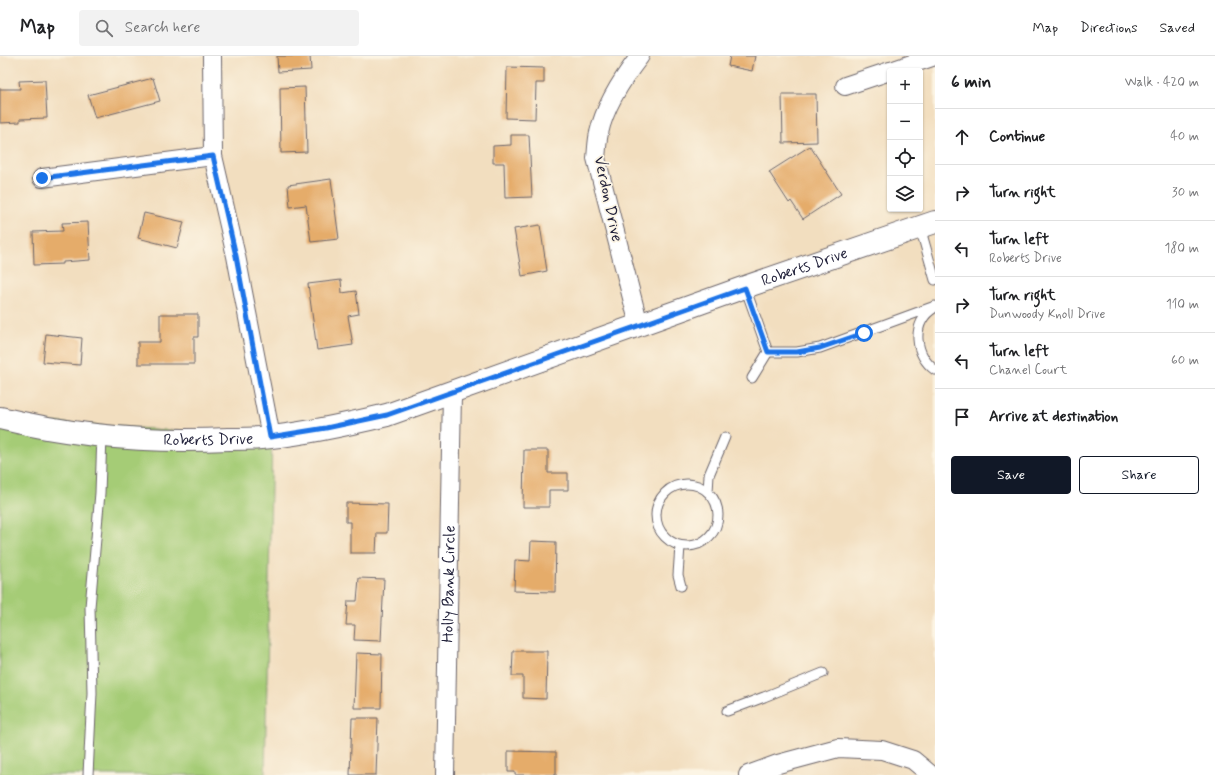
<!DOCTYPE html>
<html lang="en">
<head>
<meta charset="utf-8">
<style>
	:root { --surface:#fff; --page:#f2f2f2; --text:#202124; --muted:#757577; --line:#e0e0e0; --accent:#111827 }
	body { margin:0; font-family:Mynerve,sans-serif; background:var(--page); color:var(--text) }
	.controls { position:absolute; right:12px; top:12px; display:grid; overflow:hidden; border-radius:4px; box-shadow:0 1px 3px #0004 }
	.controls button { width:36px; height:36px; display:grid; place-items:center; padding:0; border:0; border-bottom:1px solid var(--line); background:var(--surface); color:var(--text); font:20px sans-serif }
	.stop { position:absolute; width:12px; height:12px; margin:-9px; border:3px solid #1a73e8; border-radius:50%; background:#fff }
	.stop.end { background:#1a73e8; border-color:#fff; box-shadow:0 1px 4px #0008 }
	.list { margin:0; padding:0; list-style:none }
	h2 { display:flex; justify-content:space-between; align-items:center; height:52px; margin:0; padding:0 16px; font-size:17px }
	h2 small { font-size:13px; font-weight:400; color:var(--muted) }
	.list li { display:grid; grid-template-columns:26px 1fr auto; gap:12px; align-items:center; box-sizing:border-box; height:56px; padding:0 16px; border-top:1px solid var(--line) }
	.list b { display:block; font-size:15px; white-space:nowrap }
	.list p { margin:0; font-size:13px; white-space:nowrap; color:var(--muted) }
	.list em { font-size:13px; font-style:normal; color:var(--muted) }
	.actions { display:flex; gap:8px; padding:12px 16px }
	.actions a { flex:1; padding:9px 0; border:1px solid var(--accent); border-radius:4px; text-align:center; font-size:14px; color:var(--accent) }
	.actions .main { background:var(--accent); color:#fff }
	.icon { flex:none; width:22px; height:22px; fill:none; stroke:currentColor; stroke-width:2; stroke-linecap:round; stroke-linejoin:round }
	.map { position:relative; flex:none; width:935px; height:719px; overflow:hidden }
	header { display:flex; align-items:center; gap:24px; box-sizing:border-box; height:56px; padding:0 20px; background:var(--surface); border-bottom:1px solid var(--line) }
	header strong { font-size:19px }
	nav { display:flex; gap:22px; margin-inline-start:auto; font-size:14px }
	.search { width:280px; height:36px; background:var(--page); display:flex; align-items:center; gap:10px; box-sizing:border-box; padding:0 14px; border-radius:4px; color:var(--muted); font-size:15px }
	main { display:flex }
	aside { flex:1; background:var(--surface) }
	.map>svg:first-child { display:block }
	.green { fill:#a5cc76; stroke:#647758 }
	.building { fill:#e5ac6b }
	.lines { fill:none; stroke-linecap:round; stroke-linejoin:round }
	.lane-casing { stroke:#6b6469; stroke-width:11 }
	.street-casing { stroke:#6b6469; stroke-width:20 }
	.secondary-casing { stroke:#6b6469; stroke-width:24 }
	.lane { stroke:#fff; stroke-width:9 }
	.street { stroke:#fff; stroke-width:18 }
	.secondary { stroke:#fff; stroke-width:22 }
	.route { stroke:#1a73e8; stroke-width:5 }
	.labels { text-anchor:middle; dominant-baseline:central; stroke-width:3.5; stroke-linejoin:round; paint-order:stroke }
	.street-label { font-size:16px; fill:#22223b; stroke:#fcf5e5 }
</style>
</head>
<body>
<header>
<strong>Map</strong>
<div class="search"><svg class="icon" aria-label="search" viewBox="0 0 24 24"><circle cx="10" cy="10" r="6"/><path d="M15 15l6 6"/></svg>Search here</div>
<nav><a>Map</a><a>Directions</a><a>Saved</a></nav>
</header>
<main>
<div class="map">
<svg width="935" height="719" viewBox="0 0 935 719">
	<rect width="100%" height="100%" fill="#fcf5e5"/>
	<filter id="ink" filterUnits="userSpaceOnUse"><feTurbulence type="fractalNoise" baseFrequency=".025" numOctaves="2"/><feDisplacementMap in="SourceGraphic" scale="8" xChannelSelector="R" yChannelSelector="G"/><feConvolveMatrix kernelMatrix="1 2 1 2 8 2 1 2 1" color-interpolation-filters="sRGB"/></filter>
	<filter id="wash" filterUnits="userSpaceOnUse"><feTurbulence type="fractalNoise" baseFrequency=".012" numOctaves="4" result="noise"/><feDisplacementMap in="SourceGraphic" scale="16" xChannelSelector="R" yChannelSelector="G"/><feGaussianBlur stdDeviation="0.9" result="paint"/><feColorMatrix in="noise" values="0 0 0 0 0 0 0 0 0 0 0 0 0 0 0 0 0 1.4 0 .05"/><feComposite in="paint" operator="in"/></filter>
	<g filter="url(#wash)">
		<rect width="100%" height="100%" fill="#f2debf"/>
		<polygon class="green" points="0,363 272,381 265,719 0,719"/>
		<g id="blocks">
			<g class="building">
				<polygon points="277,0 310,0 311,14 278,16"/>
				<polygon points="730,0 755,0 752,15 728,10"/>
				<polygon points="507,11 544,12 544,27 536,27 535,63 506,62"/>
				<polygon points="153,22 160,45 95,62 88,39"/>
				<polygon points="45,24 47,62 20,63 20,66 0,67 0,33 20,33 19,25"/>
				<polygon points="305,31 307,96 281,97 280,32"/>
				<polygon points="782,38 816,38 817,86 783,87"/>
				<polygon points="511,79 529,79 532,141 505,142 504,107 493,107 493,90 511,89"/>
				<polygon points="810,90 841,138 803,163 791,145 789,147 769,116"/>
				<polygon points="331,123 339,183 311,186 306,149 290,151 288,129"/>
				<polygon points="144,157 184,166 177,192 138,182"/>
				<polygon points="88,166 90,204 63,206 63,208 34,209 33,176 63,175 62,167"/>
				<polygon points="540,169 547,215 522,220 514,173"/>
				<polygon points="341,224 342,237 356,235 359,258 348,260 353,289 317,294 308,228"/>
				<polygon points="160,258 198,258 198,281 194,281 194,308 138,308 138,286 160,286"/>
				<polygon points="46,278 82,282 80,309 43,306"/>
				<polygon points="524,394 548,394 548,417 568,417 568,434 549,434 549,451 523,451"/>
				<polygon points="346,447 388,448 387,477 377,477 376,497 350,497 350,466 346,466"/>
				<polygon points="531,485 556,486 555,536 514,535 515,504 530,505"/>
				<polygon points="359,522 384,523 381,585 354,584 355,569 346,569 348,545 357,545"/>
				<polygon points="513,595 547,595 546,643 523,642 523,620 512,620"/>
				<polygon points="356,597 382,598 381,652 354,652"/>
				<polygon points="352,662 378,662 376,719 350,719"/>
				<polygon points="508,695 556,696 556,719 515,719 515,716 508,716"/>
			</g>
		</g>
	</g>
	<g filter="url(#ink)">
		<use href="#blocks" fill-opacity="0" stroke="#6b6469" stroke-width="1"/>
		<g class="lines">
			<g class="lane-casing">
				<g id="lane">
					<polyline points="920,171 935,224"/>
					<polyline points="745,231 768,296 752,322"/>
					<path d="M934,252C910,267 915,300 935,314"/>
					<polyline points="768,296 797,296 820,292 935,250"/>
					<circle cx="687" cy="459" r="31"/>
					<polyline points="708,436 709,419 725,381"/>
					<polyline points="680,490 678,519 681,530"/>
					<polyline points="727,655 764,641 823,617"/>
					<polyline points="88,719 92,637 90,551 100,437 102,379"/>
				</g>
			</g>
			<g class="street-casing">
				<g id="street">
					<polyline points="212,0 213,100 236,200 271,381"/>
					<polyline points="891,15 935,0"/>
					<polyline points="845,30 890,15"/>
					<polyline points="42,122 213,100"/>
					<path d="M639,269L596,102C597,94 597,85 599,77C605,49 623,22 640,0"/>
					<path id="s1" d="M445,719L452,337"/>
					<polyline points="748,719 778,708 838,692 882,694 913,704 931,719"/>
				</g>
			</g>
			<g class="secondary-casing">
				<g id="secondary">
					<path id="s2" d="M0,362C74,380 152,387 229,383C243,383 257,383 271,381C310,377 349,368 387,359L745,231L935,166"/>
				</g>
			</g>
			<use href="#lane" class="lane"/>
			<use href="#street" class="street"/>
			<use href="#secondary" class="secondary"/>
		</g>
	</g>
	<g class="lines" filter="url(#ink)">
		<polyline class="route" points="42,122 213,100 236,200 270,381 326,372 387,359 745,232 768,296 797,296 820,292 864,277"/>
	</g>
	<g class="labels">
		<g class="street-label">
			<text transform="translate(608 143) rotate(78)">Verdon Drive</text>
			<text stroke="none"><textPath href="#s2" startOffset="834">Roberts Drive</textPath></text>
			<text stroke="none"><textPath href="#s2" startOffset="210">Roberts Drive</textPath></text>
			<text stroke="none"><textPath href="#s1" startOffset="191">Holly Bank Circle</textPath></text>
		</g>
	</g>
</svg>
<div class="controls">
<button>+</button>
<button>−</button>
<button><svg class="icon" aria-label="locate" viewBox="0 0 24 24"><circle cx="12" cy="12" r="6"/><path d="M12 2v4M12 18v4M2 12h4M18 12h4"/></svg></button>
<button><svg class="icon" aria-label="layers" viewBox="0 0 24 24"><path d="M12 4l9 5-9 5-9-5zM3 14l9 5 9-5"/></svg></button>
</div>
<div class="stop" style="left:864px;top:277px"></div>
<div class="stop end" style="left:42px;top:122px"></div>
</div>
<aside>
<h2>6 min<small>Walk · 420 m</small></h2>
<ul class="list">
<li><svg class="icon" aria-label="ahead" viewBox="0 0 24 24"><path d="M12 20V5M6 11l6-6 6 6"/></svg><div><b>Continue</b></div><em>40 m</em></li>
<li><svg class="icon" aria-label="right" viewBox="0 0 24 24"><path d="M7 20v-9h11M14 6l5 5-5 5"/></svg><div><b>Turn right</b></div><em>30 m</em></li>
<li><svg class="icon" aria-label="left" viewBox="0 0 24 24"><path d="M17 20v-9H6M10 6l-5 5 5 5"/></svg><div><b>Turn left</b><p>Roberts Drive</p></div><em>180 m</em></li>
<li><svg class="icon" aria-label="right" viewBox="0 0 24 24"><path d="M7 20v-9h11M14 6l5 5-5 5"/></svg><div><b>Turn right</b><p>Dunwoody Knoll Drive</p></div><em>110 m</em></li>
<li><svg class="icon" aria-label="left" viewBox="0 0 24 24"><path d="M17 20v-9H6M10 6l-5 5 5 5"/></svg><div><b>Turn left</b><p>Chanel Court</p></div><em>60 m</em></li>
<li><svg class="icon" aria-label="arrive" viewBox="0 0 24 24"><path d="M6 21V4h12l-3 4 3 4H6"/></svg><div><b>Arrive at destination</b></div></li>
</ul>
<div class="actions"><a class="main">Save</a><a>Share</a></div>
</aside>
</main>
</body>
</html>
